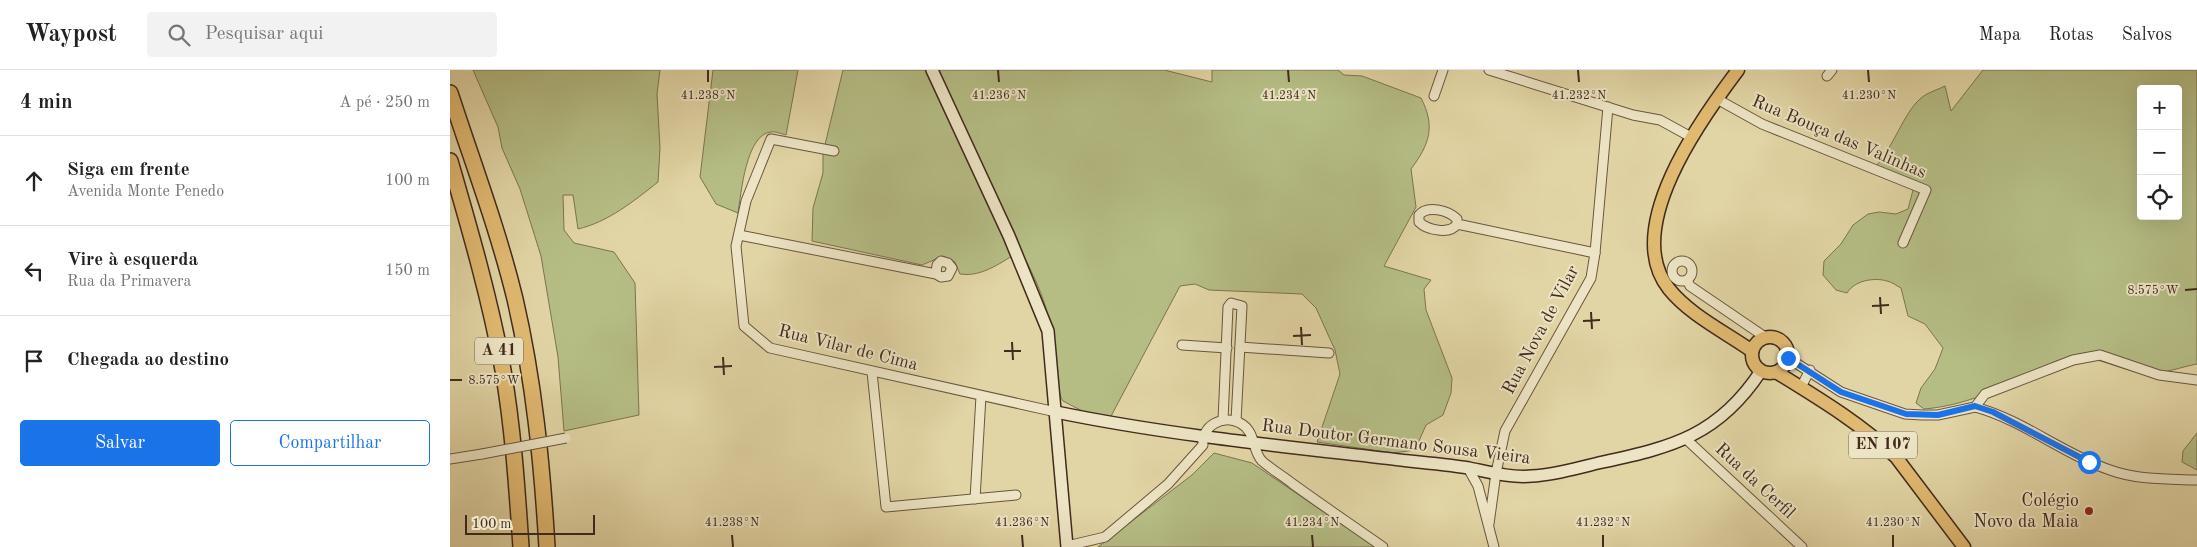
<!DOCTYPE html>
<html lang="pt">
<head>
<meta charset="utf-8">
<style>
	:root { --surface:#fff; --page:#f2f2f2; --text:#222; --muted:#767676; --line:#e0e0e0; --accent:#1a73e8 }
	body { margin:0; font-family:"Old Standard TT",serif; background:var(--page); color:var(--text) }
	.controls { position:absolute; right:15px; top:15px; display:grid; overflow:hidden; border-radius:5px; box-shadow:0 5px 20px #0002 }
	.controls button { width:45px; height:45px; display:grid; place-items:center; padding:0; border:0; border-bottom:1px solid var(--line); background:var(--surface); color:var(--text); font:25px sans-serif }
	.scale { position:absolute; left:15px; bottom:12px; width:130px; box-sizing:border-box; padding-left:5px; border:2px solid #422a1d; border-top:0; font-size:14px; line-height:18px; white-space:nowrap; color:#422a1d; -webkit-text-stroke:4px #ece4c4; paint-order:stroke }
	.stop { position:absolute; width:15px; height:15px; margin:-11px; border:4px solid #1a73e8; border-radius:50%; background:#fff }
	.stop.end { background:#1a73e8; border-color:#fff; box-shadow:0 1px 5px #0008 }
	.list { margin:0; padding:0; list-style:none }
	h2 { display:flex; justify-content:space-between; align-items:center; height:65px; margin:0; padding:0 20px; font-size:21px }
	h2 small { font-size:16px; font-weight:400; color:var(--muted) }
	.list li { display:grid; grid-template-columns:32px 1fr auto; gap:15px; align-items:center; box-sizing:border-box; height:90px; padding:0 20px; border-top:1px solid var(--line) }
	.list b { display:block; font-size:19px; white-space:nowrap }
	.list p { margin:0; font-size:16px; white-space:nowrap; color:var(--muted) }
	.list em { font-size:16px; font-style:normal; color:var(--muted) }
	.actions { display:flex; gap:10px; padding:15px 20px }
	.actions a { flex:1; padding:11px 0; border:1px solid var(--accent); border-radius:5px; text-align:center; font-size:18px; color:var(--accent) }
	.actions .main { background:var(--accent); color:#fff }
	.icon { flex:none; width:28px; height:28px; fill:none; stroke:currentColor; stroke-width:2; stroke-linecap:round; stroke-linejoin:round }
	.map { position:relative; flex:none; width:1747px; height:477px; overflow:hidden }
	header { display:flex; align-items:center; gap:30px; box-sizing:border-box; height:70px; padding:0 25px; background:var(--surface); border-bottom:1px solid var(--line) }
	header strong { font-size:24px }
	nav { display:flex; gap:28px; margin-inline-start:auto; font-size:18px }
	.search { width:350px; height:45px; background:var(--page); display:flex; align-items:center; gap:12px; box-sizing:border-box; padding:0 18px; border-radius:5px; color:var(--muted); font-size:19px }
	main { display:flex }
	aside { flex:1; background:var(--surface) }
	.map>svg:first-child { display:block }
	.green { fill:#b5bd85; stroke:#7c7451; fill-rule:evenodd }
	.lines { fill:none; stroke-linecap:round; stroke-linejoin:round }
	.street-casing { stroke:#6a553f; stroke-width:11 }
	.secondary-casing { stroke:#422a1d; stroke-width:14 }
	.primary-casing { stroke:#422a1d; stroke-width:15 }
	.highway-casing { stroke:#422a1d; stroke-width:18 }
	.street { stroke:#ece4c4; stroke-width:9 }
	.secondary { stroke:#ece4c4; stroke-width:11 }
	.primary { stroke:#e1ba72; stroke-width:12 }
	.highway { stroke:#e1ba72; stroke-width:15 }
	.street-bridge-casing { stroke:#6a553f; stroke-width:11; stroke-linecap:butt }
	.street-bridge { stroke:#ece4c4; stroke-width:9 }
	.route { stroke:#1a73e8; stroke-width:6 }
	.ticks { fill:none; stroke:#422a1d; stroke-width:2 }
	.poi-dot { fill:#8f2418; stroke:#ece4c4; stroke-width:2 }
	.labels { text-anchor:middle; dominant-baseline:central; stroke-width:4; stroke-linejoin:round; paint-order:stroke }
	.shield { fill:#ece4c4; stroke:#75624f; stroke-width:1 }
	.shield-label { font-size:16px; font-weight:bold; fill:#422a1d }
	.street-label { font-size:18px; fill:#422a1d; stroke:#ece4c4 }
	.poi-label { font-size:18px; fill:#422a1d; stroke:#ece4c4; text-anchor:end }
	.ticks-label { font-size:12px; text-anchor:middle; fill:#422a1d; stroke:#ece4c4; stroke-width:4; stroke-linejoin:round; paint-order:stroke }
</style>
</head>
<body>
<header>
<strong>Waypost</strong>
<div class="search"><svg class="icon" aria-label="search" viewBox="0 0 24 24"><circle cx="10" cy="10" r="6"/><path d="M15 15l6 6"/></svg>Pesquisar aqui</div>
<nav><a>Mapa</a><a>Rotas</a><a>Salvos</a></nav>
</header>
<main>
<aside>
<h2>4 min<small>A pé · 250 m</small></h2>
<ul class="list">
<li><svg class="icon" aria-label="ahead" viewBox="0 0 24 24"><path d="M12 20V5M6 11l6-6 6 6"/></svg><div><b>Siga em frente</b><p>Avenida Monte Penedo</p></div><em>100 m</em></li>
<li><svg class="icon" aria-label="left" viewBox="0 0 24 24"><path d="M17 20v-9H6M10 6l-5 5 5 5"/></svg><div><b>Vire à esquerda</b><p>Rua da Primavera</p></div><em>150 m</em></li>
<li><svg class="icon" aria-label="arrive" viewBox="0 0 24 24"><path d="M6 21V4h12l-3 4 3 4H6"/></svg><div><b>Chegada ao destino</b></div></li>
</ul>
<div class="actions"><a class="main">Salvar</a><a>Compartilhar</a></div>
</aside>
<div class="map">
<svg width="1747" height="477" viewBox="0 0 1747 477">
	<rect width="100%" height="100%" fill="#e2d5a5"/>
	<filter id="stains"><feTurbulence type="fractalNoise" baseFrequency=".004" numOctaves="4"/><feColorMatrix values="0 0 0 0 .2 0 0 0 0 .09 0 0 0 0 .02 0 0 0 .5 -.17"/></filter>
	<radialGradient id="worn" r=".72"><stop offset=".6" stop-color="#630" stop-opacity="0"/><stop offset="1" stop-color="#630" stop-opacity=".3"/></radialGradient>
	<g class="green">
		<path d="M23,0H210L207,24L210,78L208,112C184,131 158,152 128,159L123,125H113L114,160L124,173L164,182L185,213L189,345L114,361L108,287L91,186L70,119L52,78L48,57Z"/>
		<path d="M263,0H348L336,65C332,64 325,61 321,62C296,64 291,124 288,143L266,134L250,107Z"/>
		<path d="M393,0H475L562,186C546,196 529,207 510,204L505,192L493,186L472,195L362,171L363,138L373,103V83Z"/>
		<path d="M489,0H714L762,12V0H888L894,5L912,6L971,28C986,57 979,75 961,99L966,137L934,196L981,210L974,219L976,240L1002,308L1001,323L993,345L976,355L965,380L944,383L867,372L890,304L885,280L866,238L852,224L759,220L745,214L730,216L660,348L636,343L613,331C605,320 604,272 600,256C595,226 580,197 565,171Z"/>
		<path d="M1533,0H1747V294C1730,297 1712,305 1694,303C1667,300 1640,281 1613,289C1603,291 1595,299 1586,303C1550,319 1513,336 1474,339L1466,333L1471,318L1485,299L1493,278L1475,254L1458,246L1451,218C1447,216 1442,212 1437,211C1423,207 1404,211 1397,223L1386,220L1373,205L1374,191L1391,174L1403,155L1418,144L1429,142L1446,144L1458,139L1463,120C1453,108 1438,106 1427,95C1443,77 1454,43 1470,29C1476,23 1487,20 1495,16L1501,41ZM1691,19H1728V146H1691Z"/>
		<polygon points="1747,363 1747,400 1732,392 1733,381"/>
		<polygon points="764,383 802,393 925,477 648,477 742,405"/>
	</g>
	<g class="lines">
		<g class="street-casing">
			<g id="street">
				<polyline points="1039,0 1183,45 1210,50 1241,67"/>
				<polyline points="1377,6 1382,0"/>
				<polyline points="984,26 993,0"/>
				<polyline points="1267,29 1312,54 1476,120 1453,173"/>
				<polyline points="384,81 321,69 296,131 286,176 294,256 320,278 606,342"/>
				<path d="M1007,154C1000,165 977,160 969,152V145C977,135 998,140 1007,149V154L1145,183"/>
				<polyline points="289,165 486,204 491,207 498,206 502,198 498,193 491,191 487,195 486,204"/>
				<circle cx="1232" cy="201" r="10"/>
				<polyline points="1237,210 1240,216 1315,267"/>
				<polyline points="732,275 777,278"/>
				<polyline points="790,277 879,283"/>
				<polyline points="1338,288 1391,322 1455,344 1472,345 1488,345 1525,337 1535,324 1623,290 1650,285 1709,305 1747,310"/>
				<polyline points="422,302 436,437 566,425"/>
				<polyline points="1351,317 1360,300"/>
				<path d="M1525,337C1573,350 1613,384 1660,400C1687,410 1718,409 1747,410"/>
				<polyline points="773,350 778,237 781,233 792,236 786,351"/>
				<polyline points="1236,369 1352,477"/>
				<polyline points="0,389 32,384"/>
				<polyline points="1018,398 1028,416 1044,477"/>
				<polyline points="525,429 531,326"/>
				<polyline points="1039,454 1046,403 1055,361 1141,208 1145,183 1158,37"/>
				<path d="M617,476L655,467L718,414L753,375C751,356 773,344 790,353C806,361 802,381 812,391C821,399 833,406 843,414C872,435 903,456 933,477"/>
			</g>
		</g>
		<g class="secondary-casing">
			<g id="secondary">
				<polyline points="482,0 559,166 598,261 617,477"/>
				<path d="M606,342C723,366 841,377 959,391C979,393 999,395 1019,398C1039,402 1061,408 1082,406C1106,405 1130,397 1153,392C1223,377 1269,365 1311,301"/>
			</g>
		</g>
		<g class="primary-casing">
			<g id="primary">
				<path d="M1288,0C1251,49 1171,159 1219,219C1240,245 1275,262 1302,281"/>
				<circle cx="1320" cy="285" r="18"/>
				<path d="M1326,302C1368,328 1410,353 1446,387L1514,477"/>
			</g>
		</g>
		<g class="highway-casing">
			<g id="highway">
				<path d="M0,23C22,91 48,159 65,229C84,311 92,393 97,477"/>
				<path d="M0,91C20,160 40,229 53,300C63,358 67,418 71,477"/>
			</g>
		</g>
		<use href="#street" class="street"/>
		<use href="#secondary" class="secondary"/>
		<use href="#primary" class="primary"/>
		<use href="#highway" class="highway"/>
		<g class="street-bridge-casing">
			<polyline id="street-bridge" points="32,384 116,368"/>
		</g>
		<use href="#street-bridge" class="street-bridge"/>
	</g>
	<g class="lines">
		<polyline class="route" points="1338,288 1391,322 1456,344 1488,345 1525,336 1543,342 1639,392"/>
	</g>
	<path class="ticks" d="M258,0V12M548,0L549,12M838,0L839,12M1128,0L1129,12M1418,0L1419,12M1735,220L1747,219M1430,227L1431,244M1422,236L1439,235M1141,242L1142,259M1133,251L1150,250M851,257L852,275M843,266L861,265M562,272L563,290M554,281H571M273,287L274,305M264,297L282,296M0,310H12M282,465L283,477M572,465L573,477M862,465L863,477M1153,465V477M1443,465V477"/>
	<circle class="poi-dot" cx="1639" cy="441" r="5"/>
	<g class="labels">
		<g class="shield">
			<rect x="25" y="267.5" width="48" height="27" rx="4"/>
			<rect x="1399" y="361.5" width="68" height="27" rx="4"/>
		</g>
		<g class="shield-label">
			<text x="49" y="281">A 41</text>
			<text x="1433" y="375">EN 107</text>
		</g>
		<g class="street-label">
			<text transform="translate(1389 67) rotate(23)">Rua Bouça das Valinhas</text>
			<text transform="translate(1091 260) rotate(-62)">Rua Nova de Vilar</text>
			<text transform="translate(398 278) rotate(14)">Rua Vilar de Cima</text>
			<text transform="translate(946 372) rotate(7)">Rua Doutor Germano Sousa Vieira</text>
			<text transform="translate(1305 411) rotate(43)">Rua da Cerfil</text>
		</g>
		<g class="poi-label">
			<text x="1629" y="431">Colégio<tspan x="1629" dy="21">Novo da Maia</tspan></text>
		</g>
	</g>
	<g class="ticks-label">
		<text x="258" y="29">41.238°N</text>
		<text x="549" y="29">41.236°N</text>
		<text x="839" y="29">41.234°N</text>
		<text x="1129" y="29">41.232°N</text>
		<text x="1419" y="29">41.230°N</text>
		<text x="1703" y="224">8.575°W</text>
		<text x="44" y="314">8.575°W</text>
		<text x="282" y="456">41.238°N</text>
		<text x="572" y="456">41.236°N</text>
		<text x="862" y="456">41.234°N</text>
		<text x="1153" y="456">41.232°N</text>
		<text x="1443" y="456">41.230°N</text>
	</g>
	<rect width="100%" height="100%" filter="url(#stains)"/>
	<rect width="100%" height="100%" fill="url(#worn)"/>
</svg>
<div class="controls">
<button>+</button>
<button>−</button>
<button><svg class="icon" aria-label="locate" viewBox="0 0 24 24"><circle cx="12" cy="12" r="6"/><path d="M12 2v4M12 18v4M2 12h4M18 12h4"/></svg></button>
</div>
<div class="scale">100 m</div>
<div class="stop" style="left:1639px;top:392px"></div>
<div class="stop end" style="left:1338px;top:288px"></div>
</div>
</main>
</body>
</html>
